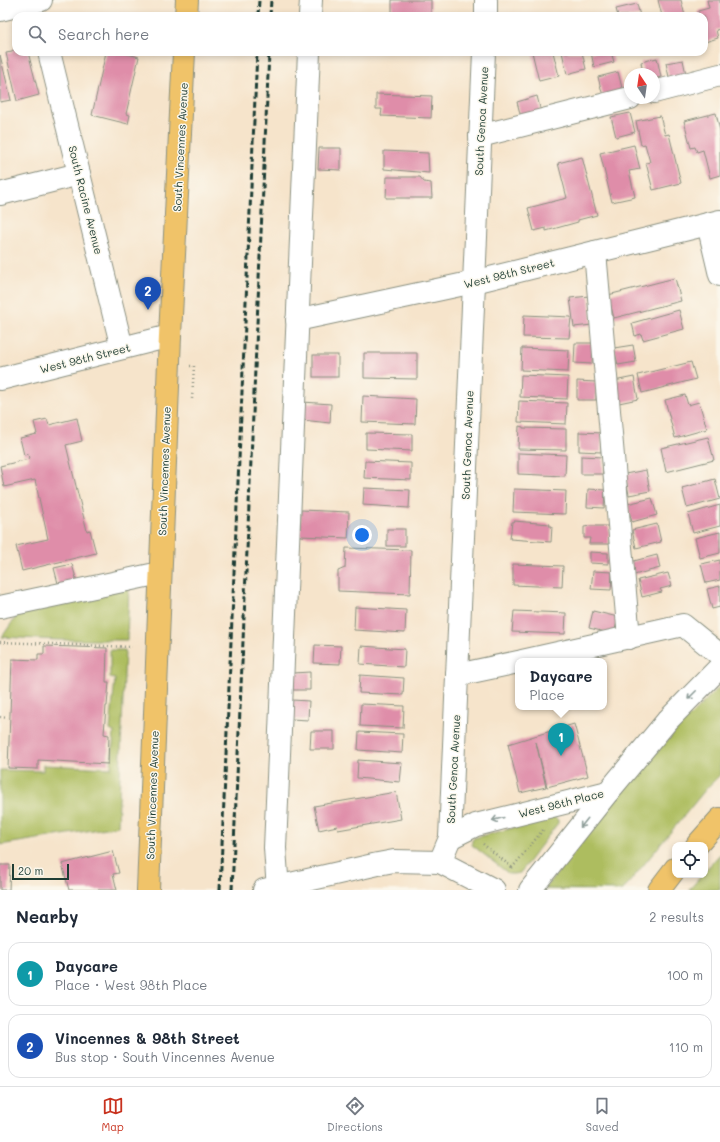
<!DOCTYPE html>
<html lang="en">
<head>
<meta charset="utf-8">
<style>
	:root { --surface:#fff; --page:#f2f2f3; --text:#1f2937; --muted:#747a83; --line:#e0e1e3; --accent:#c8321e }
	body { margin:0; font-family:Mali,sans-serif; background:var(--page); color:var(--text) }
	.controls { position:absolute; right:12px; bottom:12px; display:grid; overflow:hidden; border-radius:8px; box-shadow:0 2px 6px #0003 }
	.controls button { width:36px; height:36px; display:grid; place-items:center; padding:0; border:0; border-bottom:1px solid var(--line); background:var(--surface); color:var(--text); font:20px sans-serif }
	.compass { position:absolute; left:624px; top:68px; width:36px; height:36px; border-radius:50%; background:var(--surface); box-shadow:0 2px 6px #0003; rotate:347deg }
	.scale { position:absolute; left:12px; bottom:10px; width:57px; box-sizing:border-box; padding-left:4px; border:2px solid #1f3d34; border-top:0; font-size:11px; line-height:14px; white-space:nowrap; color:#1f3d34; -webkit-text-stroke:3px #fbf7ec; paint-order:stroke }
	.you { position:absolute; left:362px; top:535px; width:14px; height:14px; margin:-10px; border:3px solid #fff; border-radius:50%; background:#1a73e8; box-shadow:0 0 0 6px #1a73e833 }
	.badge { display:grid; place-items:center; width:26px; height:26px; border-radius:50%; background:var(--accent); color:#fff; font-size:13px; font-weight:700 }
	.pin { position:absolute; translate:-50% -33px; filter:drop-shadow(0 1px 2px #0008) }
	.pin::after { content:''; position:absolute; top:21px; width:14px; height:12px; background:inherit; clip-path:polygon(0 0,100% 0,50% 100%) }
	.popup { position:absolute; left:515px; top:658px; width:92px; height:52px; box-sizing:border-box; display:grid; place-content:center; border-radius:8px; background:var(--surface); filter:drop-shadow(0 1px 3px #0005); font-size:13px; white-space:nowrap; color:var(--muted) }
	.popup b { font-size:15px; color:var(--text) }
	.popup::after { content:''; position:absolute; left:50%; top:100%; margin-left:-8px; border:8px solid transparent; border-top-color:var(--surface) }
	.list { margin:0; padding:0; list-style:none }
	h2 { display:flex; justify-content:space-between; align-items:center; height:52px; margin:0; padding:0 16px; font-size:17px }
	h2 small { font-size:13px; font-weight:400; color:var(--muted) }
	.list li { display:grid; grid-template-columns:26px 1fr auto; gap:12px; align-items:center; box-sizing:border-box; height:64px; margin:0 8px 8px; padding:0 8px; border:1px solid var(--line); border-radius:12px }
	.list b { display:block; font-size:15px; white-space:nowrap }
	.list p { margin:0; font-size:13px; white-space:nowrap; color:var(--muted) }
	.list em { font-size:13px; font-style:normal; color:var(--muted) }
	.icon { flex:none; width:22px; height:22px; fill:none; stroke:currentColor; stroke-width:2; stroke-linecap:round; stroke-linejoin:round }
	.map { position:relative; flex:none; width:720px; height:890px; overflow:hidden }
	.search { position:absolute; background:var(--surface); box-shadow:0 2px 6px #0003; left:12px; right:12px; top:12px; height:44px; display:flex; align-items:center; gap:10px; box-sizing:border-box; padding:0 14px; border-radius:12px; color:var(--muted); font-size:15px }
	.sheet { height:196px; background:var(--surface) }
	nav { display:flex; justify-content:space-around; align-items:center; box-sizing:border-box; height:56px; border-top:1px solid var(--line); background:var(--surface); font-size:11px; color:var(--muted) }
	nav a { display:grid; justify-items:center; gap:2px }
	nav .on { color:var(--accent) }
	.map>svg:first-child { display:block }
	.grass { fill:#adbd5f; stroke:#667d4a }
	.building { fill:#df8da9 }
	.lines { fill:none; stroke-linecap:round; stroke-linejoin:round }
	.minor-casing { stroke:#8a9080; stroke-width:24 }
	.major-casing { stroke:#8a9080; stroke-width:24 }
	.highway-casing { stroke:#8a9080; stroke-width:24 }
	.path { stroke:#8a9080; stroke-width:2.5; stroke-dasharray:1 3; stroke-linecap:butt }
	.minor { stroke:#fff; stroke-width:22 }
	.major { stroke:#f0c369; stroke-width:22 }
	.highway { stroke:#f0c369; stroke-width:22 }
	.rail { stroke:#1f3d34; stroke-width:3; stroke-dasharray:6 3; stroke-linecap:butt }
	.oneway { stroke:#8f9e9a }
	.labels { text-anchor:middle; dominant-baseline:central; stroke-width:3; stroke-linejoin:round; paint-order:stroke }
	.street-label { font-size:11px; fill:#1f3d34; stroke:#fbf7ec }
</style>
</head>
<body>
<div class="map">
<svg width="720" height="890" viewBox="0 0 720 890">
	<rect width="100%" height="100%" fill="#fbf7ec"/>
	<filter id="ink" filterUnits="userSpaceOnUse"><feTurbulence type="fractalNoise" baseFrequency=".025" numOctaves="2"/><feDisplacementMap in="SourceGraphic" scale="8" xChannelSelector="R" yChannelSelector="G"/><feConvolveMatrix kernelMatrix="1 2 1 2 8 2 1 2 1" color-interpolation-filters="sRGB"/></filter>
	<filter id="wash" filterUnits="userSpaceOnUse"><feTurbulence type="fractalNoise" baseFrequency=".012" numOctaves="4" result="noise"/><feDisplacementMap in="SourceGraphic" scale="16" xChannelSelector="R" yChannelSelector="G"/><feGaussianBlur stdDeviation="0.9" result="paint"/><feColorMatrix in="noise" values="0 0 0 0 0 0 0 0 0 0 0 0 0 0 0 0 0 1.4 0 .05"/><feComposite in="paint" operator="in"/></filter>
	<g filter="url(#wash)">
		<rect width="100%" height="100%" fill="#f6e4cb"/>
		<g class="grass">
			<polygon points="129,587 127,640 58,640 2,637 22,608"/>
			<polygon points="110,650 125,650 118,826 0,845 0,770 43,771 43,765 111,768 114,732 110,730 115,679 110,678"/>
			<polygon points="720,686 720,775 706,789 623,890 545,889 610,805 680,726"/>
			<polygon points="555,817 558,820 558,823 520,873 514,874 509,874 472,845 472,840 474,838"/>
			<polygon points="720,854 720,890 689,890 702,875 705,875 705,871"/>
		</g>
		<g id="blocks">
			<g class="building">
				<rect x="392" y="0" width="39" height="16"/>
				<polygon points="658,0 681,0 685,16 662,16"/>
				<polygon points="707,0 720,0 720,29 716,30 718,38 705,42 704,16 699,16 698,11 709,8"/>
				<polygon points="637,4 640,16 618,16 616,9"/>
				<polygon points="16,46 16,52 28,52 39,95 17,101 6,53 12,52"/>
				<polygon points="106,52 119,52 139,57 126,114 130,115 128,124 92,115"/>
				<polygon points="532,52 553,52 559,76 539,81"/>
				<polygon points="562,52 582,52 586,69 567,74"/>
				<polygon points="591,52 611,52 614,62 594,67"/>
				<polygon points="0,55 11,100 0,102"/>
				<polygon points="657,58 661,77 654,79 654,74 643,74 641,62"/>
				<polygon points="683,60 687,79 670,82 666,63"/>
				<polygon points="618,72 624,96 604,100 598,77"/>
				<polygon points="376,94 432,96 431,118 381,116 382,109 376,109"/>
				<polygon points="537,96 542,116 522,121 517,102"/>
				<polygon points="630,113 635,132 616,137 611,117"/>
				<polygon points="716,113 720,131 720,175 710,178 703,150 697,152 695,147 691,148 684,121"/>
				<polygon points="660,116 665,135 669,134 681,183 653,190 646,163 650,162 645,144 641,145 636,121"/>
				<polygon points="634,145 640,169 629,171 635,197 612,202 600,153"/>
				<polygon points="319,148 341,148 341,170 318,169"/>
				<polygon points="384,151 428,153 429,173 384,169"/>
				<polygon points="582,157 597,215 578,220 578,222 546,231 546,228 534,231 528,208 567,198 558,163"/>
				<polygon points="387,177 420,177 424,182 431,183 432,198 386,198"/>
				<polygon points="675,278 681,301 614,318 608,295"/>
				<polygon points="589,296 592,325 574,327 570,298"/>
				<polygon points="679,310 684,329 643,340 641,334 635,336 632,323"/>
				<polygon points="524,315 571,317 569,338 523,337"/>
				<polygon points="575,343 593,343 592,364 574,363"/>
				<polygon points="633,345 636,362 618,365 614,348"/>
				<polygon points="522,348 569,350 568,372 521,370"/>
				<polygon points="364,353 417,353 417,379 364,378"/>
				<rect x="313" y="355" width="25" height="22"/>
				<polygon points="691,362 696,379 642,393 638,375"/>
				<polygon points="521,375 568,377 567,399 520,397"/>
				<polygon points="634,377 638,399 619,403 614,381"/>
				<polygon points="577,381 596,382 596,400 577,400"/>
				<polygon points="685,395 688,405 699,402 707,429 675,438 665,400"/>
				<polygon points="363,396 416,399 415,424 362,422"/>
				<polygon points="519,401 567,403 566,424 518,422"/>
				<polygon points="303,402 331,404 330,423 302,420"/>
				<polygon points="77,418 82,441 66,445 87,531 90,530 96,553 22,571 16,546 48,539 35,480 4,487 0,466 29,459 28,454 24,455 20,438 37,434 34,422 47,419 49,425"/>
				<polygon points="519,426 523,427 523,428 566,429 566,450 518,449"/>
				<polygon points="579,432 602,433 601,452 579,451"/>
				<polygon points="366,433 412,434 412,451 366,449"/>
				<polygon points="708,437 714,460 666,472 661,448"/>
				<polygon points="518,453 566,455 565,476 518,474"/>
				<polygon points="581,456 603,457 603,474 581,474"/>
				<polygon points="365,461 411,463 411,480 364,478"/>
				<polygon points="646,470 650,491 629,495 625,474"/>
				<polygon points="715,479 720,499 687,508 682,488"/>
				<polygon points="364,488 410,490 409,508 363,505"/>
				<polygon points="514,489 566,491 565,514 513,512"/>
				<polygon points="588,489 605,490 604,508 587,507"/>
				<polygon points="652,498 657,515 632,522 627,504"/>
				<polygon points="720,505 720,526 693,533 688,514"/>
				<polygon points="301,510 349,512 348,538 300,536"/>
				<polygon points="514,521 550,524 549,526 552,526 551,542 510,539 512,522 514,522"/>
				<polygon points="657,524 661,542 636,548 632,530"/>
				<polygon points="590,526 609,526 609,544 589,544 590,538 584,538 584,527"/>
				<rect x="387" y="529" width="18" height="17"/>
				<polygon points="720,532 720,553 700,558 695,538"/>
				<polygon points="346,548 411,550 410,594 338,591 338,571 345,568"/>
				<polygon points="590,552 608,553 608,564 590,563"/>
				<polygon points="657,555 660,568 634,575 630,562"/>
				<polygon points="720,560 720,580 706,583 701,564"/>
				<polygon points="72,564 77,582 59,587 54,568"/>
				<polygon points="513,564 563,566 562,587 513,585"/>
				<polygon points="593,571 612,572 611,590 591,589"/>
				<polygon points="668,573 672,586 660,589 662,592 642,597 638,580"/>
				<polygon points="720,586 720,607 712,609 707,589"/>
				<polygon points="355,607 406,610 405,633 354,630"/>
				<polygon points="514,611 566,613 565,634 512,632"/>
				<polygon points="593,611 618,617 614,634 589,628"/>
				<polygon points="315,645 341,646 340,664 314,663"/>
				<polygon points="44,646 107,648 106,682 109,682 107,706 106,706 104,734 109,735 108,764 38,760 38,769 8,768 12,659 38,660 38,654 44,654"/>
				<polygon points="361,646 405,649 404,667 360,664"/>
				<polygon points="310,672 310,690 293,690 293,673"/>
				<polygon points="360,675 404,678 403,695 359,693"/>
				<polygon points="292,700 309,701 308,720 291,719"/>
				<polygon points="361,704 404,706 403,728 360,726"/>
				<polygon points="574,724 588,776 547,787 536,742 546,787 520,793 508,744"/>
				<polygon points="311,731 334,731 334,749 310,749"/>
				<polygon points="359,732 403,734 402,753 358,750"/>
				<polygon points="358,760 402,763 400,782 357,778"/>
				<polygon points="396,792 401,819 338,830 337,826 319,830 314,806"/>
				<polygon points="113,851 119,873 113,874 117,890 69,890 62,864"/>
				<polygon points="0,865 10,865 9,890 0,890"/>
			</g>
		</g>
	</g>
	<g filter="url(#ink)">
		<use href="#blocks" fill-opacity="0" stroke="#8a9080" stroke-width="1"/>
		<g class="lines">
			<g class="minor-casing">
				<g id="minor">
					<polyline points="0,10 41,0"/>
					<polyline points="310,16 311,0"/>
					<polyline points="486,16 486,0"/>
					<polyline points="49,52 122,348"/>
					<polyline points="654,92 720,75"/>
					<polyline points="480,136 630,98"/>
					<polyline points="0,194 79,174"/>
					<polyline points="708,224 720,275"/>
					<polyline points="595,252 629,638"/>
					<polyline points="297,320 474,282 720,221"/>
					<polyline points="0,379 170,336"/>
					<polyline points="0,607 160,573"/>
					<polyline points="522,661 683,625 720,655"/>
					<polyline points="457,675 518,662"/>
					<polyline points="450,838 476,825 608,792 667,721 720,667"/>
					<polyline points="440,862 450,838 484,52"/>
					<polyline points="264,890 378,864 394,861 440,862 494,890"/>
					<polyline points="278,890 275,848 309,52"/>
					<polyline points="530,890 608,792"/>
				</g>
			</g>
			<g class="major-casing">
				<g id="major">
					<polyline points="186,16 187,0"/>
					<polyline points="148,890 170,336 184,52"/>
				</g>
			</g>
			<g class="highway-casing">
				<g id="highway">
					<polyline points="697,845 720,819"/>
					<polyline points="659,890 675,869"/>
				</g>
			</g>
			<g class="path">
				<polyline points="190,366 194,366 192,399"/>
				<polyline points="0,642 132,647"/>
				<polyline points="0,717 8,718"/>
				<polyline points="483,844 514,869"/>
				<polyline points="512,868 543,830"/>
			</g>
			<use href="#minor" class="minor"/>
			<use href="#major" class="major"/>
			<use href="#highway" class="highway"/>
			<g class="rail">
				<polyline points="258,16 259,0"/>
				<polyline points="270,16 271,0"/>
				<polyline points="220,890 257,52"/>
				<polyline points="232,890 269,52"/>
			</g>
		</g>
		<defs><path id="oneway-shaft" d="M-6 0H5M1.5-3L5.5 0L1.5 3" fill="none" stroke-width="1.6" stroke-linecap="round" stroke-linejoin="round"/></defs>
		<g class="oneway">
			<use href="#oneway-shaft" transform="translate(692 695) rotate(135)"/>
			<use href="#oneway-shaft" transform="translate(498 819) rotate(166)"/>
			<use href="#oneway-shaft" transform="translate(584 823) rotate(129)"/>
		</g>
	</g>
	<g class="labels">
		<g class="street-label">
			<text transform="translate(481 121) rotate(-87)">South Genoa Avenue</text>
			<text transform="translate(180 147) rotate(-87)">South Vincennes Avenue</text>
			<text transform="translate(86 200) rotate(76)">South Racine Avenue</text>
			<text transform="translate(509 273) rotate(-14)">West 98th Street</text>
			<text transform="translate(85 358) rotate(-14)">West 98th Street</text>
			<text transform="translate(467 445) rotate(-88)">South Genoa Avenue</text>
			<text transform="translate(164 471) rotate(-88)">South Vincennes Avenue</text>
			<text transform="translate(453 769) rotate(-87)">South Genoa Avenue</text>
			<text transform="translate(152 795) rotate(-88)">South Vincennes Avenue</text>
			<text transform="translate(561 803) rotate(-14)">West 98th Place</text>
		</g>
	</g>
</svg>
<div class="controls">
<button><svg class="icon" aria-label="locate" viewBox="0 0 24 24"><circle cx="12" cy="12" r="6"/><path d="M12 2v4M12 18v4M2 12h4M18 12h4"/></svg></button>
</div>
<svg class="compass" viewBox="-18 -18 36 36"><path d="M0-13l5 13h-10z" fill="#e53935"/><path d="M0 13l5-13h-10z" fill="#747a83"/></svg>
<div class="scale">20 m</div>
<div class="you"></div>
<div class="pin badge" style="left:561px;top:756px;background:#0f9aa8">1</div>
<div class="popup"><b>Daycare</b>Place</div>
<div class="pin badge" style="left:148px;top:310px;background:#1a4fb4">2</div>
<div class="search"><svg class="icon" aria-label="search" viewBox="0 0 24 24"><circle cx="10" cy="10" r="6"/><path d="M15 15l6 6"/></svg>Search here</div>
</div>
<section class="sheet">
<h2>Nearby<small>2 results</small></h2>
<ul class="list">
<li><span class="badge" style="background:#0f9aa8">1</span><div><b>Daycare</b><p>Place · West 98th Place</p></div><em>100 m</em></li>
<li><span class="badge" style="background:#1a4fb4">2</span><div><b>Vincennes &amp; 98th Street</b><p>Bus stop · South Vincennes Avenue</p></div><em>110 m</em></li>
</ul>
</section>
<nav>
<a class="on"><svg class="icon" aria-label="map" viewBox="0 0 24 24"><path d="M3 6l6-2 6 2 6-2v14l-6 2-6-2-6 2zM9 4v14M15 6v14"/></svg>Map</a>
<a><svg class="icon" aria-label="directions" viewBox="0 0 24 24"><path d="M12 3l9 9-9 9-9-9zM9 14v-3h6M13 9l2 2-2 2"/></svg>Directions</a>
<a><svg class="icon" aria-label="saved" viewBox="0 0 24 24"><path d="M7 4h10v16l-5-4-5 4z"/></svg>Saved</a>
</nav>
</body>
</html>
